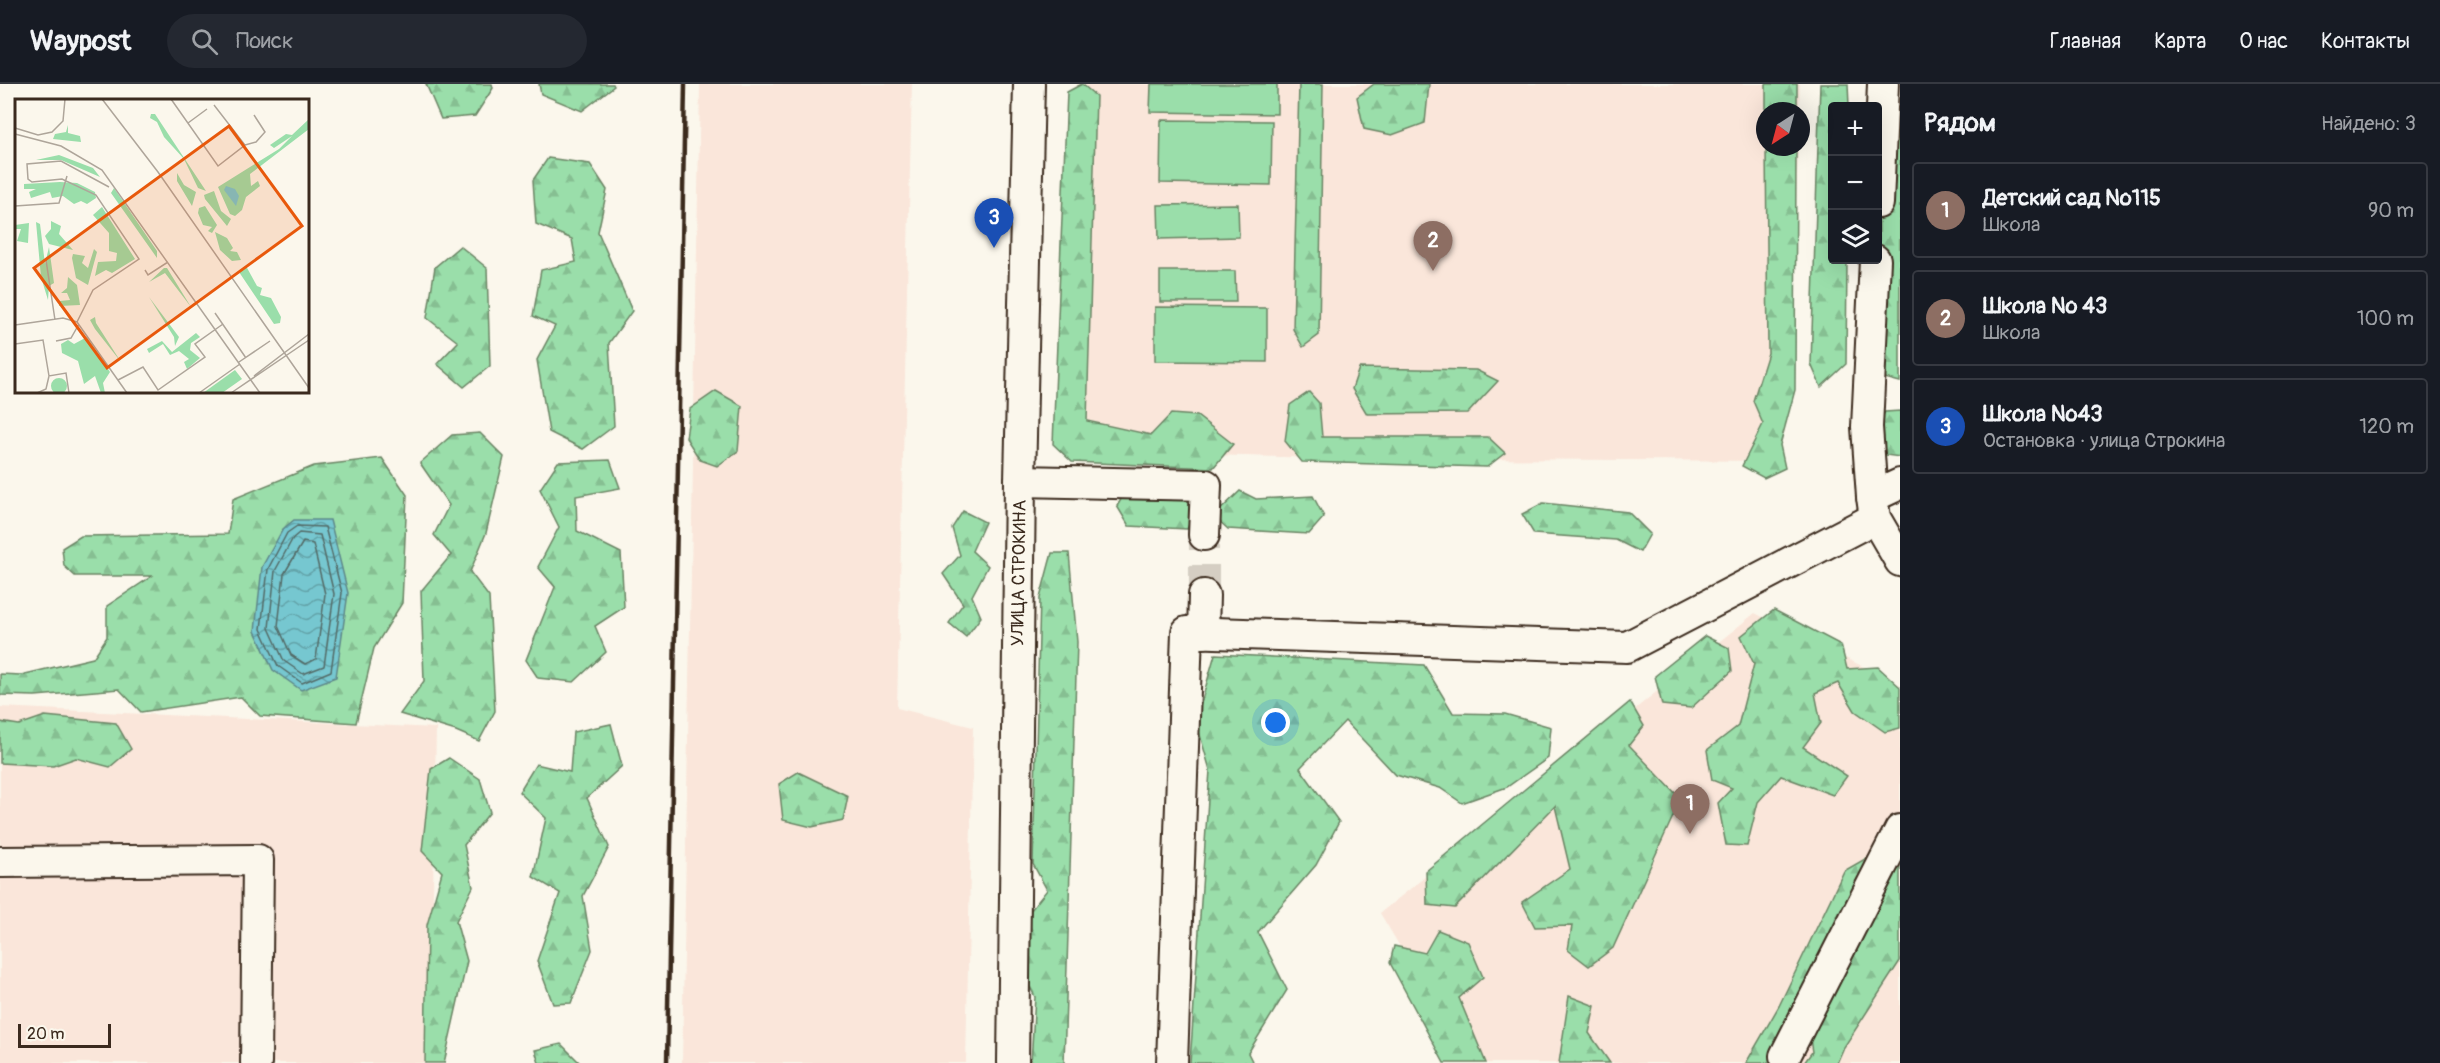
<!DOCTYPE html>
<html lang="ru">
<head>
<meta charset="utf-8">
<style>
	:root { --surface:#171b24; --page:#242831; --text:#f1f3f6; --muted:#9ea1a6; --line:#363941; --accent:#1f6fb2 }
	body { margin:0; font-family:Pangolin,sans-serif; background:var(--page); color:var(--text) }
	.controls { position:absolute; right:18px; top:18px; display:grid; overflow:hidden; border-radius:6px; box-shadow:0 6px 24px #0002 }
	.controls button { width:54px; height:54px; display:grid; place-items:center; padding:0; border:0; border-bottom:2px solid var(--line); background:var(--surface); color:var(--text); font:30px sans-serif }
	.compass { position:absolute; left:1756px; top:18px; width:54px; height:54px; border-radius:50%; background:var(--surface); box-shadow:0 6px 24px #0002; rotate:216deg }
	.scale { position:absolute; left:18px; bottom:15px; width:93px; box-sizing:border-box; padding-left:6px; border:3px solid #3b2a1e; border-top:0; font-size:16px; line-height:21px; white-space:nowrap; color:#3b2a1e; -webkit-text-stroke:4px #fbf7ec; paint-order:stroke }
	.you { position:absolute; left:1276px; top:639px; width:21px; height:21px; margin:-15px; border:4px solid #fff; border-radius:50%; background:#1a73e8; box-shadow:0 0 0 9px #1a73e833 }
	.badge { display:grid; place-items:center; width:39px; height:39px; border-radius:50%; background:var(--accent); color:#fff; font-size:20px; font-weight:700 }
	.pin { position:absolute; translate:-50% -50px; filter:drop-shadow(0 2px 3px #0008) }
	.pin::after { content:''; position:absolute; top:32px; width:21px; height:18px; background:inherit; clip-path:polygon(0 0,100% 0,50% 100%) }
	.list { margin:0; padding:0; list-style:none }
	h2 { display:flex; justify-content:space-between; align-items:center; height:78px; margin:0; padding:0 24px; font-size:26px }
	h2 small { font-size:20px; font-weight:400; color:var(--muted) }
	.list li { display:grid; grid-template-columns:39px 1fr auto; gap:18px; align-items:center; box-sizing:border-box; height:96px; margin:0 12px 12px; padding:0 12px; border:2px solid var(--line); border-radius:6px }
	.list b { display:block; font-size:22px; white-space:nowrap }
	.list p { margin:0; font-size:20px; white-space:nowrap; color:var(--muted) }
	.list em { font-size:20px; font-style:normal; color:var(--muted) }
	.icon { flex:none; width:33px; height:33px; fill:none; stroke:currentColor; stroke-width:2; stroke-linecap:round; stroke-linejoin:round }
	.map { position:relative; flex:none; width:1900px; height:979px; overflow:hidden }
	header { display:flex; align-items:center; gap:36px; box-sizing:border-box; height:84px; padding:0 30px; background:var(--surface); border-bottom:2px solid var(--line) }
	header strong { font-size:28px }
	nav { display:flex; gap:33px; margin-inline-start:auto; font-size:21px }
	.search { width:420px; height:54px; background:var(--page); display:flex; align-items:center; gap:15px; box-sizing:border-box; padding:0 21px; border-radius:33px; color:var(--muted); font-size:22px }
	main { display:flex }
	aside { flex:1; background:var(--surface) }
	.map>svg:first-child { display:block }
	.built { fill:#fae6da }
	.green { fill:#9adeaa; stroke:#6a8464; stroke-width:1.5 }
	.forest { fill:url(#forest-firs); stroke:#6a8464; stroke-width:1.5 }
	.water { fill:url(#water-waves); stroke:#5e8889; stroke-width:1.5 }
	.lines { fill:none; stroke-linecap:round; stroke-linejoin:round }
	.shore { stroke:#536965; stroke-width:1.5 }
	.minor-tunnel { stroke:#d5cec3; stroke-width:30; stroke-dasharray:30 15; stroke-linecap:butt }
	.minor-casing { stroke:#3b2a1e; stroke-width:34 }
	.minor { stroke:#fbf7ec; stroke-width:30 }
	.rail { stroke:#3b2a1e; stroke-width:4.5 }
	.labels { text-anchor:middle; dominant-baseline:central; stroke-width:4.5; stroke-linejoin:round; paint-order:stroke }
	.street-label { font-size:18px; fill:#3b2a1e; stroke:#fbf7ec }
	.inset-road { fill:none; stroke:#aea59a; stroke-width:1.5 }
	.view { fill:#e8590c; fill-opacity:0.15; stroke:#e8590c; stroke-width:3 }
	.inset-edge { fill:none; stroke:#3b2a1e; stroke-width:3 }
</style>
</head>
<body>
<header>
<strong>Waypost</strong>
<div class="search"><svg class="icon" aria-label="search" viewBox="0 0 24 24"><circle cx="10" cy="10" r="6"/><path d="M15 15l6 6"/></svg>Поиск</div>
<nav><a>Главная</a><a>Карта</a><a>О нас</a><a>Контакты</a></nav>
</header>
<main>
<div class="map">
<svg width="1900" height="979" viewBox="0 0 1900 979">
	<defs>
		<pattern id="forest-firs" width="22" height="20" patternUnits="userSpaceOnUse" patternTransform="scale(1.5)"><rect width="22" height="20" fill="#9adeaa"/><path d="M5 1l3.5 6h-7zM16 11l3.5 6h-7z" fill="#86bf92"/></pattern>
		<pattern id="water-waves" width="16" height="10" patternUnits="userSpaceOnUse" patternTransform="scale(1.5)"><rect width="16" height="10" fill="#76c7d0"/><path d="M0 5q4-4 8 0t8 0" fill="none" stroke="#62a2a8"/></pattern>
	</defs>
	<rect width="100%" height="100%" fill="#fbf7ec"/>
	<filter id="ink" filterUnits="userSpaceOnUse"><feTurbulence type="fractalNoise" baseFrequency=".0167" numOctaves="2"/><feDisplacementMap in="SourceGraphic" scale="12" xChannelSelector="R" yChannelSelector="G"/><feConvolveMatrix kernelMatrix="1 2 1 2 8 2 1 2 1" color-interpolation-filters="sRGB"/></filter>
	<g filter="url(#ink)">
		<g class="built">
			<polygon points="700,0 912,0 897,624 973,643 966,979 682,979"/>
			<polygon points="1077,0 1800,0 1799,27 1765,27 1765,63 1798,63 1790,311 1773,377 1319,374 1069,367"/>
			<polygon points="1755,529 1900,601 1900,979 1469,979 1380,829"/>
			<polygon points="0,623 436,644 430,979 0,979"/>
		</g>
		<g class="green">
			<polygon points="1151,0 1277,0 1277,30 1150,28"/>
			<polygon points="1161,36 1272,37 1271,101 1160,99"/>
			<polygon points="1238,120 1239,153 1159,155 1158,121"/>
			<polygon points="1160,187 1235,187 1236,218 1160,218"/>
			<polygon points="1155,223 1267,224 1267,278 1155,277"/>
		</g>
		<g class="forest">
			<polygon points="426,0 492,0 493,4 475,32 441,35"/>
			<polygon points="539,0 613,0 614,2 582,27 541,10"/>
			<polygon points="1082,0 1096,12 1087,337 1151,351 1171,330 1197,332 1233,360 1213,384 1072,378 1053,360 1067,8"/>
			<polygon points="1299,0 1323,0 1319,251 1303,263 1293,245"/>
			<polygon points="1374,0 1429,0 1425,39 1392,51 1364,45 1357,13"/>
			<rect x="1766" y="0" width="31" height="27"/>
			<polygon points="1820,0 1848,0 1849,22 1832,22 1832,176 1847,176 1846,280 1821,303 1811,280"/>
			<polygon points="1900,43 1900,298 1881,293 1878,76"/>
			<polygon points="1766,63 1796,63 1795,306 1780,361 1785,384 1764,394 1742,382 1763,340 1753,317 1768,269"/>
			<polygon points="548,74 590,80 607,106 598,148 632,227 609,259 614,342 583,365 549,348 537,276 555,242 533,232 541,186 576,178 572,155 536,140 533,96"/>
			<polygon points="460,162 487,184 490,282 464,303 437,280 458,258 427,234 435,183"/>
			<polygon points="1359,284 1476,286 1498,297 1468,329 1367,330 1352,305"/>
			<polygon points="716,307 742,322 738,367 717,382 700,376 686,354 690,325"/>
			<polygon points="1309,308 1319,319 1322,353 1488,353 1505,369 1487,383 1302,378 1285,357 1290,321"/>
			<polygon points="1900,327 1900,373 1886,371 1873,348 1885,328"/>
			<polygon points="480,349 504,373 486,449 470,488 489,513 495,627 479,657 456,647 400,630 424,597 421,507 451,471 434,451 449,421 420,379 452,351"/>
			<polygon points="382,374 407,411 402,519 374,564 356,639 260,632 241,613 141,628 119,605 35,612 0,611 0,590 21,591 93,574 107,553 107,522 152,492 75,492 64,482 62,464 81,452 228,450 233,415 314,382"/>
			<polygon points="610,376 620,404 576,412 577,447 621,469 624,523 595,542 606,568 574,598 538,594 526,576 555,503 538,483 559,443 540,405 558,378"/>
			<polygon points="1128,404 1182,407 1196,423 1187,445 1129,442 1117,422"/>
			<polygon points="1240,407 1256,415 1313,412 1324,433 1309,450 1228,445 1214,432"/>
			<polygon points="1543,419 1628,428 1650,450 1640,468 1616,456 1534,450 1522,430"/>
			<polygon points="963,427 985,438 972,467 988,482 972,512 981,533 966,553 949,539 963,520 943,490 960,471 952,444"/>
			<polygon points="1052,469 1069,469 1077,558 1064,979 1031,979 1035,913 1024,891 1031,826 1047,806 1033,780 1040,514"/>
			<polygon points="1774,526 1841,561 1847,585 1878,583 1900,603 1900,644 1885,648 1855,627 1838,599 1815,609 1821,639 1803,663 1847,692 1833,711 1781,692 1758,718 1747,762 1726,761 1718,719 1732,704 1712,696 1707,666 1738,642 1754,580 1741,552"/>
			<polygon points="1705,552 1729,564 1732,587 1691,624 1662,621 1655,592"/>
			<polygon points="1215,570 1424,581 1453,629 1505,630 1551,643 1548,674 1507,703 1462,719 1440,704 1396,691 1345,637 1300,684 1339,738 1316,781 1258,848 1287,906 1248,969 1253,979 1190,979 1210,686 1196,637"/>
			<polygon points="1630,618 1644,642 1629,661 1681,715 1613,864 1589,882 1568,866 1572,842 1535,843 1522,818 1570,785 1555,722 1455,824 1427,821 1426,787"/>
			<polygon points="45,632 116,639 131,665 110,683 76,674 53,682 0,679 0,638 19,641"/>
			<polygon points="611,640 622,682 587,714 609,763 583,812 592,866 571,919 553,920 537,877 560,809 533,793 546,734 519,708 536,680 570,688 573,648"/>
			<polygon points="449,674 480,695 490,728 464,761 473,803 456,837 467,877 444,979 425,979 427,841 442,788 422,767 431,685"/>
			<polygon points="798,688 848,712 843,736 812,743 783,736 779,700"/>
			<polygon points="1900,769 1900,877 1844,963 1837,979 1804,979 1812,968 1809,948 1784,955 1770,979 1746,979 1779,922 1844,787 1872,771"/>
			<polygon points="1438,846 1468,858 1483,893 1459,914 1486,979 1444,979 1390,879 1394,862 1425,869"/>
			<polygon points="1569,912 1595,922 1589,949 1610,979 1559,979"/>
			<polygon points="561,960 580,979 539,979 535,966"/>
		</g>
		<polygon class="water" points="294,436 330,436 348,509 336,593 301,606 273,586 255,547 262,483 283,445"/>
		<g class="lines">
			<g class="shore">
				<polygon points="297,442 325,443 342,509 331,587 302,599 278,582 261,545 268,485 287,449"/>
				<polygon points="299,449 320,451 334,510 324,582 303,590 284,577 269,544 275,487 293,454"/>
				<polygon points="303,458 313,460 325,510 316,575 305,580 291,571 278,542 284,490"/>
			</g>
			<polyline class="minor-tunnel" points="1204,511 1204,451"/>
			<g class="minor-casing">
				<g id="minor">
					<polyline points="1878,119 1883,0"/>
					<polyline points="1875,176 1867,343 1872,413 1875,434 1900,477"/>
					<polyline points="1020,397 1206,401 1204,451"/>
					<polyline points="1872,413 1900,400"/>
					<polyline points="1203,549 1204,511"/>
					<polyline points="0,778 258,776 256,979"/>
					<polyline points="1785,972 1900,746"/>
					<polyline points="1013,979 1020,397 1029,0"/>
					<polyline points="1172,979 1187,548 1627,563 1875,434"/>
				</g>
			</g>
			<use href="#minor" class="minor"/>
			<polyline class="rail" points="667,979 685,0"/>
		</g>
	</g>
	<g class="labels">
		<g class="street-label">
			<text transform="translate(1019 489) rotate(-89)">УЛИЦА СТРОКИНА</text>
		</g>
	</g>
	<g transform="translate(15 15)">
		<rect width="294" height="294" fill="#fbf7ec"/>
		<path d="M220,271L227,280L207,294H188Z" fill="#9adeaa"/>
		<path d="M136,15H140L191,92L183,89L169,60L149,38L142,23L135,19ZM294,20V30L235,75L236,87L243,82L245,87L231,98L227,111L220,117L215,115L203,88L264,50L277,37L259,49L255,46L271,35L277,36ZM53,26V34L65,37L66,43L38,40L40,35L51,33ZM44,56L78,69L85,78L46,61H21ZM162,74L169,86L181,93L177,107L162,82ZM45,83L62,84L80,93L81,99L72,105L66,102L59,105L48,97L37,99L35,93L16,99L14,93L21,90H9V85ZM99,89L142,152V159L96,94ZM199,92L206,112L216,120L212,127L190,100L189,96ZM190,107L202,126L197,134L193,132L197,128L188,126L183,114L184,109ZM87,108L120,160L97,174L91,171L80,177L83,163L101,162L102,154L94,152V134L78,116ZM36,122L46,127L44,135L58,151L34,145L30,137L36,130ZM21,123L25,125L30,165L34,148L39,184L34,187L33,201L26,178ZM14,124L13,144L2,142L6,130H0V126ZM200,133L212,139L218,149L215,152L222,153L226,161L217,162L205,151ZM79,150L82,153L73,186L61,179L57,159L58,155L70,157L67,164L73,169ZM231,167L242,187L247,189L245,196L256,199L266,218L265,224L259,225L224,173ZM149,169H152L176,208L150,174L134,183ZM53,178L62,186L65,206L44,207L45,202L55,201L52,194H46L52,189ZM134,198L164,238L160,247L159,238ZM80,218L81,224L106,263L80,230L75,221ZM181,234L185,238L176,244L175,251L185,259L172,270L169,263L174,260L164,252L155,256L148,245L134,254L132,250L147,242L157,253ZM72,238L95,273L88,284L90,294H86L80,277L69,285L63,262L47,254L46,245L53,241L59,245ZM36 287a8 8 0 1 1 16 0a8 8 0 1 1-16 0Z" fill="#9adeaa"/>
		<path d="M211,87L220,90L224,97L221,107L209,91Z" fill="#76c7d0"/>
		<path class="inset-road" d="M87,0L143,73L294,289M156,0L203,67L230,46L199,6M173,24L192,10M0,29L23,36L37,33L48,22L50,0M0,35L46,47L87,71L245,294M230,46L241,43L250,33L239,16M0,107L44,104L52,77M31,161L40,221M130,171L133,176L153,163M200,214L231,259M62,223L78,191L124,160L81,96L47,80L17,83L13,80L12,65L46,62L94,88M0,226L48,219L62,223L112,294M41,242L56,239L64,225M0,245L28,241L34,277L51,274L54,294M224,263L255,242M239,277L294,235M103,281L128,268L143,291L190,258L180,245L208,225M22,294L31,290L34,277M184,294L225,265M216,294L294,241"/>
		<path class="view" d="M214,27L287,127L92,269L19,169Z"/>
		<rect width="294" height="294" class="inset-edge"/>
	</g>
</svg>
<div class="controls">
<button>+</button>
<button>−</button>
<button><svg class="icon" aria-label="layers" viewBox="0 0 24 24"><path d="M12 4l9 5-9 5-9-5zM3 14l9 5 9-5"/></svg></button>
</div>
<svg class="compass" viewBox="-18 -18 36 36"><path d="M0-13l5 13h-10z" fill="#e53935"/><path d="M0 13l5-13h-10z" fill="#9ea1a6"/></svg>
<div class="scale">20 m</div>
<div class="you"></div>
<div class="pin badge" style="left:1690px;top:750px;background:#8d6e63">1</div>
<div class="pin badge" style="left:1433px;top:187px;background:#8d6e63">2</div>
<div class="pin badge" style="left:994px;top:164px;background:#1a4fb4">3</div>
</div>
<aside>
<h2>Рядом<small>Найдено: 3</small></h2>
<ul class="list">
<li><span class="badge" style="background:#8d6e63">1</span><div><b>Детский сад №115</b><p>Школа</p></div><em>90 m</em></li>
<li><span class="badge" style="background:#8d6e63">2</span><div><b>Школа № 43</b><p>Школа</p></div><em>100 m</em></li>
<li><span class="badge" style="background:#1a4fb4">3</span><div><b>Школа №43</b><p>Остановка · улица Строкина</p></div><em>120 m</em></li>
</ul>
</aside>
</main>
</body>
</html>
